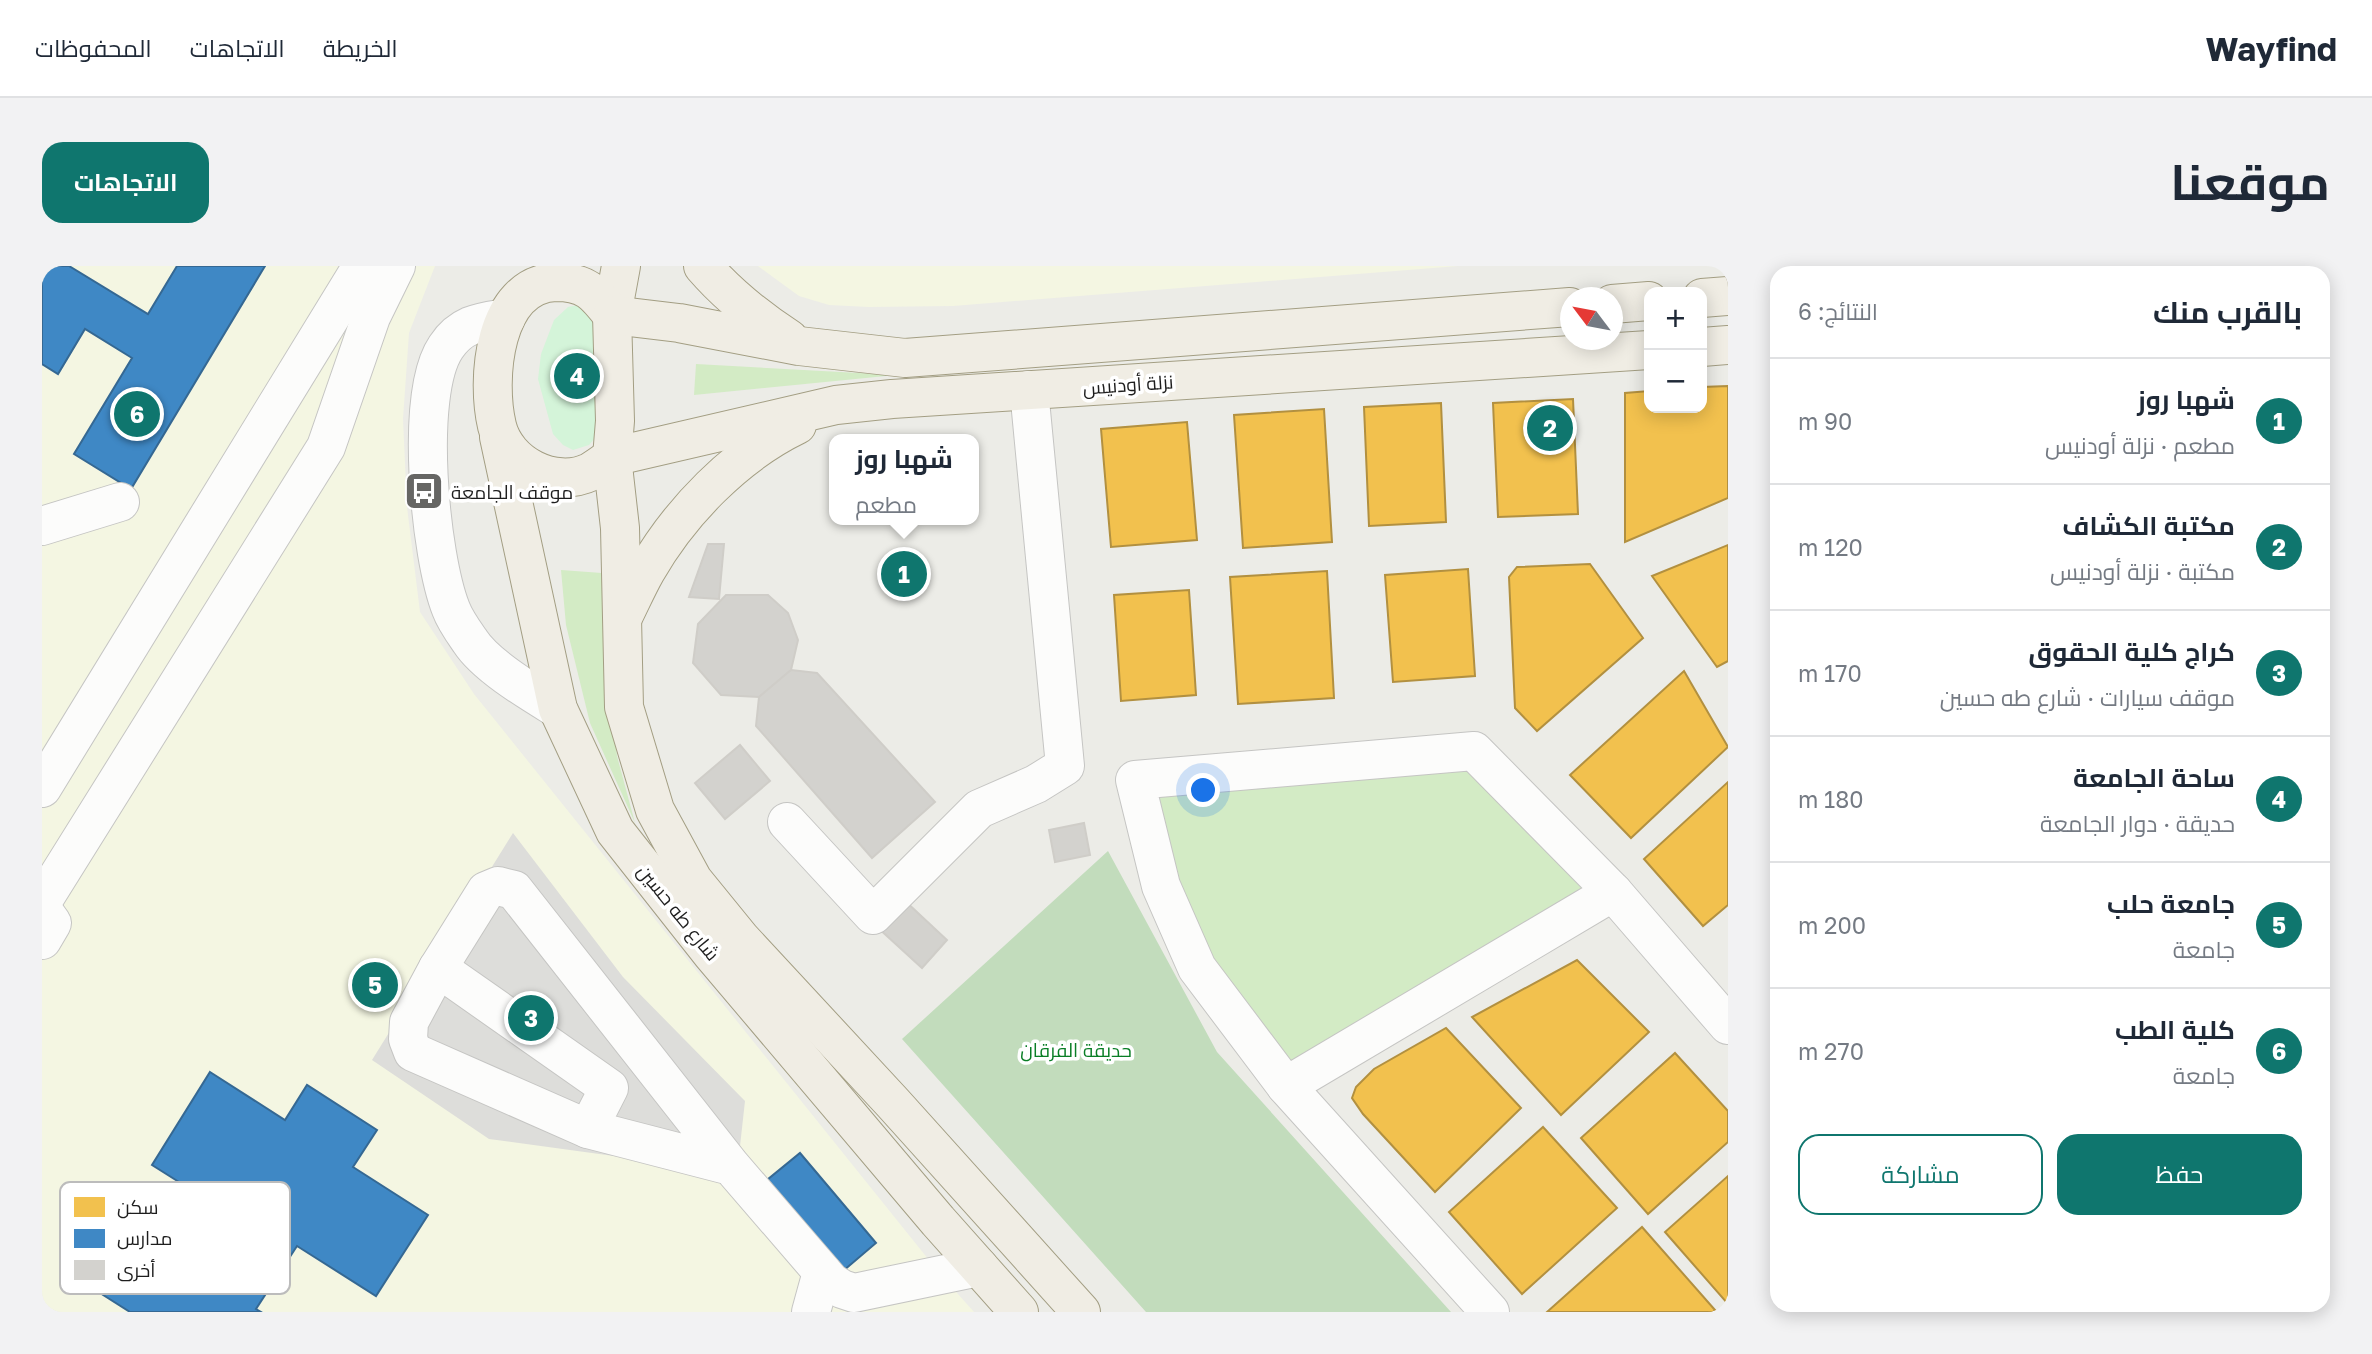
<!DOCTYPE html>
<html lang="ar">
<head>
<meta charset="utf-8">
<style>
	:root { --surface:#fff; --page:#f2f2f3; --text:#1f2937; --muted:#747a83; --line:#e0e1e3; --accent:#0f766e }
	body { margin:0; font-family:"Golos Text",Cairo,sans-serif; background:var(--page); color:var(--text); direction:rtl }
	.controls { position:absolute; right:21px; top:21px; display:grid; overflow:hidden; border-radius:14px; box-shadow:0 4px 18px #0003 }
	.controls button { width:63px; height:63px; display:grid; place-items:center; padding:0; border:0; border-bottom:2px solid var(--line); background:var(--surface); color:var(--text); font:35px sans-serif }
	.compass { position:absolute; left:1518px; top:21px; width:63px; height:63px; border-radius:50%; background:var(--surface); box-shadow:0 4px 18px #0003; rotate:302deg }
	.you { position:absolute; left:1162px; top:525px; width:24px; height:24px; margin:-18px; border:5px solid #fff; border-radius:50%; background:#1a73e8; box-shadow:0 0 0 10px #1a73e833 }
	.badge { display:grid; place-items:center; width:46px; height:46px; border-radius:50%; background:var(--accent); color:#fff; font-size:23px; font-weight:700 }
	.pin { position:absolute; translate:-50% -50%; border:4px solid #fff; box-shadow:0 2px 7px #0006 }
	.popup { position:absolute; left:787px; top:168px; width:150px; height:91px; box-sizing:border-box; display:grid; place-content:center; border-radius:14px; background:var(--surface); filter:drop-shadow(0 2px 5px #0005); font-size:23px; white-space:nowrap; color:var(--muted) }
	.popup b { font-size:26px; color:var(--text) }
	.popup::after { content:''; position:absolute; left:50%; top:100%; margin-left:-14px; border:14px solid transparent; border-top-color:var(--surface) }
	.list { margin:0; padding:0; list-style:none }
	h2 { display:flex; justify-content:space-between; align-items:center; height:91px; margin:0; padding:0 28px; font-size:30px }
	h2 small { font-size:23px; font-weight:400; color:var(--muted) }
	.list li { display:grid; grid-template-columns:46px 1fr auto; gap:21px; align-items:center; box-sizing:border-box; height:126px; padding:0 28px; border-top:2px solid var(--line) }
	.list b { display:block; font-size:26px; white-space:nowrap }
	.list p { margin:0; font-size:23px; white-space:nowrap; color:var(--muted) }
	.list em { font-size:23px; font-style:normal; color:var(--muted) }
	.actions { display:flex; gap:14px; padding:21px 28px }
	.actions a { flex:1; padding:16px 0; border:2px solid var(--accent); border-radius:21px; text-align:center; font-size:24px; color:var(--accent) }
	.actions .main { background:var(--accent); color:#fff }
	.map { position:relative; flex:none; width:1686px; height:1046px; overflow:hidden; direction:ltr; border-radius:21px }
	header { display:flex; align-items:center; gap:42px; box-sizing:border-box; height:98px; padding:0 35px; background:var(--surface); border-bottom:2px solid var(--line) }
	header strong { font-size:33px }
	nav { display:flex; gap:38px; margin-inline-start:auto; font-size:24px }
	.intro { display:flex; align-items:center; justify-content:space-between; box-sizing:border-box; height:168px; padding:0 42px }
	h1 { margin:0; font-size:49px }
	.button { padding:18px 32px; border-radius:21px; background:var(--accent); color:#fff; font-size:24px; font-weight:700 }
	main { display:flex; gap:42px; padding:0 42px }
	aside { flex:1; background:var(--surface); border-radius:21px; box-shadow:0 4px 18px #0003 }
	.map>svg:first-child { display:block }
	.education { fill:#f4f6e2 }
	.grass { fill:#d3ebc5 }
	.forest { fill:#c2dcbc }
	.park { fill:#d4f4d9 }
	.parking { fill:#ddddda }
	.homes { fill:#f2c14e; stroke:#b29040; stroke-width:2 }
	.schools { fill:#3f88c5; stroke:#356893; stroke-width:2 }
	.building { fill:#d3d2ce; stroke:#cfcdc8; stroke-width:2 }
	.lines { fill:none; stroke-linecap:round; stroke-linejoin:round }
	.minor-casing { stroke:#c5c5c3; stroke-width:40 }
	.major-casing { stroke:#a39e83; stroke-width:40 }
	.minor { stroke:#fcfcfb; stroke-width:38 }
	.major { stroke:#f0ede4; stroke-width:38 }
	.labels { text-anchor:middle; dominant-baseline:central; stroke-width:7; stroke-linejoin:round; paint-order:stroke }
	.street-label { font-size:19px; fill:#1e1e1e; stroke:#fff }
	.poi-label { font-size:19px; fill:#1e1e1e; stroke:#fff; text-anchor:start }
	.park-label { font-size:19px; fill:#0a7e26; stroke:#fff }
	.key { fill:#fff; stroke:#bcbcbc; stroke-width:2 }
	.key-label { font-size:19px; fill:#1e1e1e }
</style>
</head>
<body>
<header>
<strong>Wayfind</strong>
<nav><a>الخريطة</a><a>الاتجاهات</a><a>المحفوظات</a></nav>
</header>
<div class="intro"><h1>موقعنا</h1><a class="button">الاتجاهات</a></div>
<main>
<aside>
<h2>بالقرب منك<small>النتائج: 6</small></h2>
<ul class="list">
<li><span class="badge">1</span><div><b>شهبا روز</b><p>مطعم · نزلة أودنيس</p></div><em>90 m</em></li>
<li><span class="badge">2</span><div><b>مكتبة الكشاف</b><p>مكتبة · نزلة أودنيس</p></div><em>120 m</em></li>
<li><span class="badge">3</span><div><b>كراج كلية الحقوق</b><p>موقف سيارات · شارع طه حسين</p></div><em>170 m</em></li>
<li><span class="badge">4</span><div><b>ساحة الجامعة</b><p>حديقة · دوار الجامعة</p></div><em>180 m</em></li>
<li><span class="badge">5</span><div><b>جامعة حلب</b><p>جامعة</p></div><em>200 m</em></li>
<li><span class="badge">6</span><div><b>كلية الطب</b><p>جامعة</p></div><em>270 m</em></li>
</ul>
<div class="actions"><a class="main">حفظ</a><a>مشاركة</a></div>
</aside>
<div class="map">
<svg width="1686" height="1046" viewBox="0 0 1686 1046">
	<rect width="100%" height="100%" fill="#ecece7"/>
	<g class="education">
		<polygon points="0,0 393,0 367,67 361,153 365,241 378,346 432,428 899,1009 932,1046 0,1046"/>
		<polygon points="716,0 1416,0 911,40 827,41 787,39 757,30"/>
	</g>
	<g class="grass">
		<polygon points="654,98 854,109 652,129"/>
		<polygon points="519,304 560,307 567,415 575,490 593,557 548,457 524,359"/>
		<polygon points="1432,485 1571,626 1244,820 1155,702 1093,514"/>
	</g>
	<polygon class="forest" points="1066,585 1175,786 1409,1046 1104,1046 860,773"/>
	<polygon class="park" points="541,38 552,46 562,162 547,179 531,184 521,179 511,168 496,113 499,88 512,54 526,41"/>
	<polygon class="parking" points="471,567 581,711 703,835 698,880 674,904 447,873 330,794"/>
	<g class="homes">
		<polygon points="1686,120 1686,232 1583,276 1583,127 1607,125 1607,142 1660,142 1660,121"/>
		<polygon points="1531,133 1536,248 1456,251 1451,137"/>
		<polygon points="1399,137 1404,256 1327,260 1322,141"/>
		<polygon points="1282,143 1290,276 1201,282 1192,149"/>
		<polygon points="1145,156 1155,274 1069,281 1059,163"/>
		<polygon points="1686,279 1686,395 1675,401 1610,310"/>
		<polygon points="1548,298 1601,372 1495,465 1473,442 1467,311 1475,301"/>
		<polygon points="1426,303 1433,410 1351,416 1343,309"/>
		<polygon points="1285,305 1292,432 1196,438 1188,311"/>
		<polygon points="1147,324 1154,429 1079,435 1072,329"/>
		<polygon points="1642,405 1686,481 1589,572 1528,509"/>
		<polygon points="1686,516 1686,639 1661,660 1602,593"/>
		<polygon points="1535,694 1607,766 1519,849 1430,751"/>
		<polygon points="1404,762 1479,842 1393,926 1321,848 1310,832 1314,821 1332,803"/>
		<polygon points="1633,787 1686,845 1686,876 1606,948 1539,872"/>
		<polygon points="1501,861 1575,942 1480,1028 1407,946"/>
		<polygon points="1686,910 1686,1038 1623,966"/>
		<polygon points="1600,961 1673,1044 1671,1046 1505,1046"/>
	</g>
	<g class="schools">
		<polygon points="0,0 27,0 106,48 135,0 223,0 89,223 32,188 90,92 43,63 16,108 0,98"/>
		<polygon points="168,806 243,854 265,819 335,864 311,901 386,949 334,1030 255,980 214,1043 219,1046 88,1046 47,1020 81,966 155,1013 194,952 110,899"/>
		<polygon points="758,887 834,977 801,1005 725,914"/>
	</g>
	<g class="building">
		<polygon points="666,278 682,278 677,333 647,331"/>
		<polygon points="684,329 726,329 746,347 756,374 749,404 717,431 679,429 651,397 656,358"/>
		<polygon points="749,404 775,407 893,536 830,592 714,460 717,431"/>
		<polygon points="698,479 728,515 683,553 653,517"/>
		<polygon points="1042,557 1048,589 1013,596 1007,564"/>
		<polygon points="861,633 905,674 880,702 835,661"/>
	</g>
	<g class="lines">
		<g class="minor-casing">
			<g id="minor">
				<path d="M464,52C439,56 420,57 404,81C372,128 388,290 409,343C413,354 421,365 428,375C444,400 490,427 516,443"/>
				<polyline points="0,260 78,236"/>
				<polyline points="0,522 320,0"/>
				<polyline points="745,556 831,649 937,543 994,518 1023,500 987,124"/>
				<polyline points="0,636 284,181 329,51 354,0"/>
				<polyline points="0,643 10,657 0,674"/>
				<polyline points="396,702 567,822 546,863"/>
				<polyline points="1244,820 1571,626"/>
				<polyline points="689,900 472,624 456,620 444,625 396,702 367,756 366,773 371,786 546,863 689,900 789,1016 800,1023 812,1027 937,1001"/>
				<polyline points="769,1046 780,1006"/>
				<polyline points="1448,1046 1244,820 1155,702 1119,620 1093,514 1432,485 1571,626 1686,759"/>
			</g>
		</g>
		<g class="major-casing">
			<g id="major">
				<polyline points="579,0 570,49 573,155 570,191 578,262 582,441 613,544 651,614 699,673 851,837 1039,1046"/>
				<path d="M661,0C686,29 715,52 747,73"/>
				<polyline points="1660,32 1686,30"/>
				<polyline points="1570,38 1607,35"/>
				<path d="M570,49C553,27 544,16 514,16C451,18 444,114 455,160C464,198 512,223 548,206C555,202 563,196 570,191L794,139L850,133L1607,84"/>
				<polyline points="570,49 637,57 757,80 863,92 1528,41"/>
				<polyline points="1660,81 1686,79"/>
				<polyline points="457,171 516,443 573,565 670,688 896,955 977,1046"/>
				<path d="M582,349C589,335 596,319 604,305C638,246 693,189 755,159"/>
			</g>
		</g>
		<use href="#minor" class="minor"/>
		<use href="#major" class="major"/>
	</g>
	<defs>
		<g id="bus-square" transform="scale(2.0125)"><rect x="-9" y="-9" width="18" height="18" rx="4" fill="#666664" stroke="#fff"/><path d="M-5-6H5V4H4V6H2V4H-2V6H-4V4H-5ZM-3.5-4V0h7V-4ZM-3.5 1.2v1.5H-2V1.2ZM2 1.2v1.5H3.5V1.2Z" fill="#fff"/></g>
	</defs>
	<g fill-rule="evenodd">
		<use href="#bus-square" x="382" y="225"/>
	</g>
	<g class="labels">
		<g class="street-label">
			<text transform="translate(1086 118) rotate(-4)">نزلة أودنيس</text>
			<text transform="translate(637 646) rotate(51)">شارع طه حسين</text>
		</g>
		<g class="poi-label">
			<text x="409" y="225">موقف الجامعة</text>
		</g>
		<g class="park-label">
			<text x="1034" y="783">حديقة الفرقان</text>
		</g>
	</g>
	<rect x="18" y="916" width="230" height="112" rx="10" class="key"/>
	<rect x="32" y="931" width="31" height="20" fill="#f2c14e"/>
	<rect x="32" y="963" width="31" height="19" fill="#3f88c5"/>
	<rect x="32" y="994" width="31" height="20" fill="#d3d2ce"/>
	<g class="key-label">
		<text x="75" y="948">سكن</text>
		<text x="75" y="979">مدارس</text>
		<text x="75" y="1011">أخرى</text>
	</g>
</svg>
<div class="controls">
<button>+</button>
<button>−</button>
</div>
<svg class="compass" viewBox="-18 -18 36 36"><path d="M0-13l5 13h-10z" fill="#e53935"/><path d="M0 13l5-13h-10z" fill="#747a83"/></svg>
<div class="you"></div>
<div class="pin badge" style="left:862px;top:308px">1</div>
<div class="popup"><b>شهبا روز</b>مطعم</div>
<div class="pin badge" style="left:1508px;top:162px">2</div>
<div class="pin badge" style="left:489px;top:752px">3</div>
<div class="pin badge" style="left:535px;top:110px">4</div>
<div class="pin badge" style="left:333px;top:719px">5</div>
<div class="pin badge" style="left:95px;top:148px">6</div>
</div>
</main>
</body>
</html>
